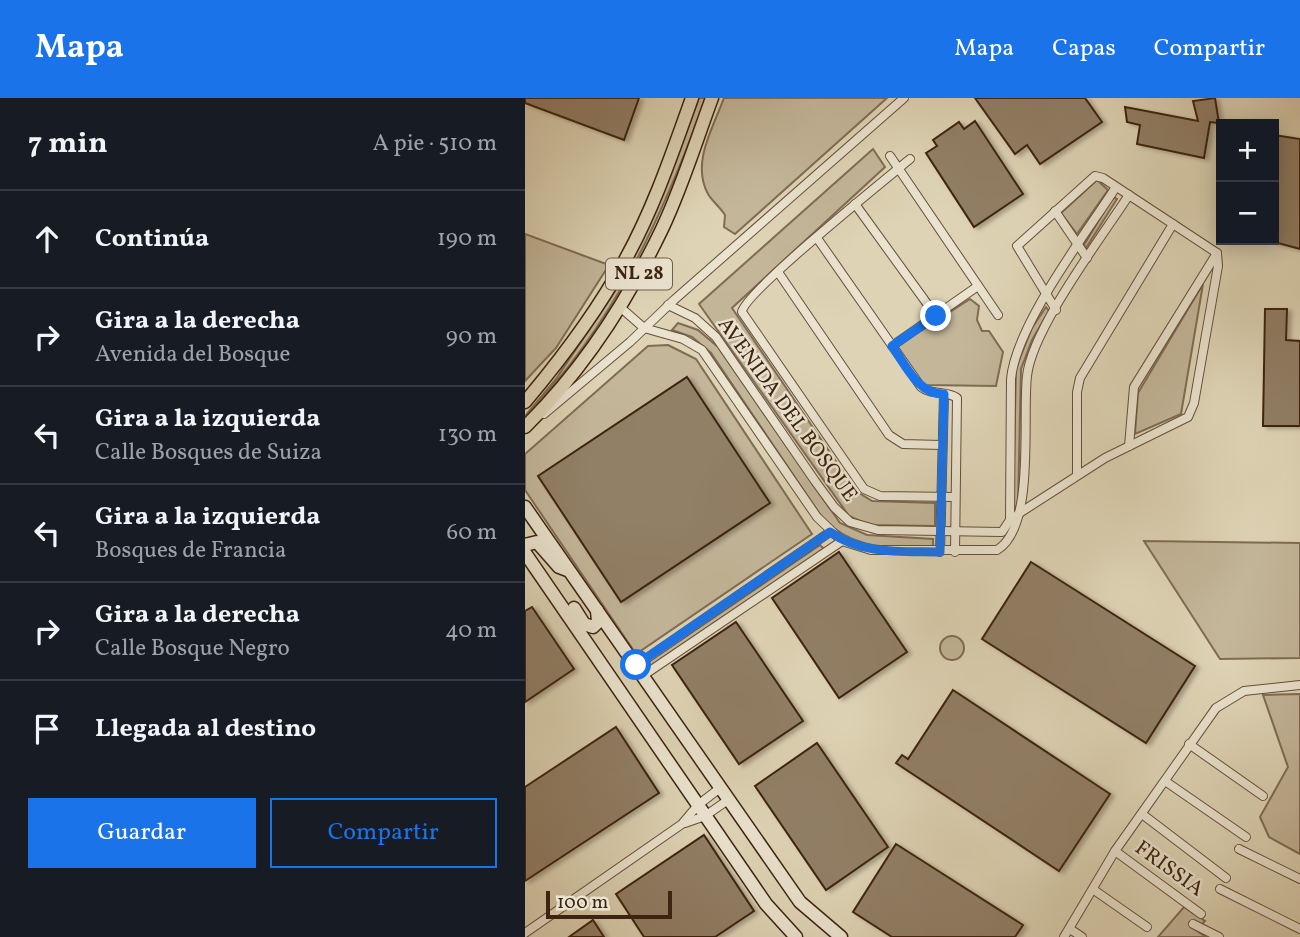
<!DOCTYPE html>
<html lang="es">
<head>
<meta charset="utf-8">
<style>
	:root { --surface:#171b24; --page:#20242c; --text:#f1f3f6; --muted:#9ea1a6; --line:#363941; --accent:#1a73e8 }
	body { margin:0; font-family:Vollkorn,serif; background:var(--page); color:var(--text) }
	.controls { position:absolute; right:21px; top:21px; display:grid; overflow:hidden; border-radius:0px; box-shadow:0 4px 18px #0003 }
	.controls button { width:63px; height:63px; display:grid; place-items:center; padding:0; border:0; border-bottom:2px solid var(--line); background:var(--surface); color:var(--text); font:35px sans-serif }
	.scale { position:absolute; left:21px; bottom:18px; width:126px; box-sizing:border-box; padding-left:7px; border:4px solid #3d2310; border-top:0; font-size:19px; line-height:24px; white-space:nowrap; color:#3d2310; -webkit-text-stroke:5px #eae3cf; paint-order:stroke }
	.stop { position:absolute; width:21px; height:21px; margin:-16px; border:5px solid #1a73e8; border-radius:50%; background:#fff }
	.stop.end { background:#1a73e8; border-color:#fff; box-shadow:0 2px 7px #0008 }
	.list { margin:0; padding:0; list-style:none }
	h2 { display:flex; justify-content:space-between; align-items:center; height:91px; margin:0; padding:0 28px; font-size:30px }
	h2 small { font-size:23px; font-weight:400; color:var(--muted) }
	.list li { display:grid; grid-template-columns:46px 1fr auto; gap:21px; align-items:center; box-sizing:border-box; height:98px; padding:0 28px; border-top:2px solid var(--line) }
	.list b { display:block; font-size:26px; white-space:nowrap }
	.list p { margin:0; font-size:23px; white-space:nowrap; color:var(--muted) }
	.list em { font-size:23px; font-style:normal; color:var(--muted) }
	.actions { display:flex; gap:14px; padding:21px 28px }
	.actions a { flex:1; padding:16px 0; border:2px solid var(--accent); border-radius:0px; text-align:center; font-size:24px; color:var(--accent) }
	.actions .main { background:var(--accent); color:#fff }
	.icon { flex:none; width:38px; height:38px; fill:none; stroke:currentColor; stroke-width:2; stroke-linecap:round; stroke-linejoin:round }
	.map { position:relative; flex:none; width:775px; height:839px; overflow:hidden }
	header { display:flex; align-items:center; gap:42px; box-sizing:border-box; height:98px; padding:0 35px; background:var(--accent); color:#fff }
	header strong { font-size:33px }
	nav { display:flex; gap:38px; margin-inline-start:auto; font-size:24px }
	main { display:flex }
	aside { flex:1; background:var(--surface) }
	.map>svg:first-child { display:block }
	.green { fill:#c3b699; stroke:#806c54; stroke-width:2 }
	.building { fill:#917f66; stroke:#3d2310; stroke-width:2; filter:url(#shadow) }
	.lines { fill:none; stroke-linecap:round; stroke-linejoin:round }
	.minor-casing { stroke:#654f39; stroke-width:10 }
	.secondary-casing { stroke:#3d2310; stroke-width:15 }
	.primary-casing { stroke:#3d2310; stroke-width:15 }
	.minor { stroke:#eae3cf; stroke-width:8 }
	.secondary { stroke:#eae3cf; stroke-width:12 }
	.primary { stroke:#ded4b5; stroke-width:12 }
	.route { stroke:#1a73e8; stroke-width:9 }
	.labels { text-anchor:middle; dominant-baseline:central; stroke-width:5; stroke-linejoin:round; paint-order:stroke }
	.shield { fill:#eae3cf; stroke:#715d49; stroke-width:2 }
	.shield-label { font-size:19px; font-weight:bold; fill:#3d2310 }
	.street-label { font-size:21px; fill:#3d2310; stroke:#eae3cf }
</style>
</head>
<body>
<header>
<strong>Mapa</strong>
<nav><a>Mapa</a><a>Capas</a><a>Compartir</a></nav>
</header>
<main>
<aside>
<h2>7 min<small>A pie · 510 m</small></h2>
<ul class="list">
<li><svg class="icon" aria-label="ahead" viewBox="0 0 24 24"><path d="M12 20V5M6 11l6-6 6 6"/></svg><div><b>Continúa</b></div><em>190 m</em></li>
<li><svg class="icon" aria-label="right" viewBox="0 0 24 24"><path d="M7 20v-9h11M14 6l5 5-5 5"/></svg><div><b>Gira a la derecha</b><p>Avenida del Bosque</p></div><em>90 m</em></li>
<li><svg class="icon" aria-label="left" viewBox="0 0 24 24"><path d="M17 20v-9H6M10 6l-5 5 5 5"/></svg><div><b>Gira a la izquierda</b><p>Calle Bosques de Suiza</p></div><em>130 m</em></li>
<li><svg class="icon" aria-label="left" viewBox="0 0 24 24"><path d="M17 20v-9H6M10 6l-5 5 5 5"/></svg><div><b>Gira a la izquierda</b><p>Bosques de Francia</p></div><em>60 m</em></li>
<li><svg class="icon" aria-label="right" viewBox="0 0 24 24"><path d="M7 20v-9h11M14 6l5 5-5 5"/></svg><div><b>Gira a la derecha</b><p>Calle Bosque Negro</p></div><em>40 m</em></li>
<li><svg class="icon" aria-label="arrive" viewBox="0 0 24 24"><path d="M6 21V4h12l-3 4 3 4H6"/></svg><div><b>Llegada al destino</b></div></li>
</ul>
<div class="actions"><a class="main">Guardar</a><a>Compartir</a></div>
</aside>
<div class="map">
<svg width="775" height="839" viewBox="0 0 775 839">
	<defs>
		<filter id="shadow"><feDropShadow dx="4" dy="2" stdDeviation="2" flood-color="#0004"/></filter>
	</defs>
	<rect width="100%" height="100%" fill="#ded4b5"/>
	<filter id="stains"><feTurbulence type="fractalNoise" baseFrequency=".00286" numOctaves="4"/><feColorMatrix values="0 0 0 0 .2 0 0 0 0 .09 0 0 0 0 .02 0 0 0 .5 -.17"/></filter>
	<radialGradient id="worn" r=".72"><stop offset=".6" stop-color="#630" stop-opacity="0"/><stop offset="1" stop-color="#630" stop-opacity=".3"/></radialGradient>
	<g class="green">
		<path d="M174,0H181C138,117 89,228 0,318L31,281L90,193L132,110Z"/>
		<path d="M199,0H362L210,136L199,129L200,117C195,109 187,103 183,96C166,65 188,30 199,0Z"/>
		<polygon points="348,51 360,69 207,210 331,393 347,403 410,405 410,428 344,427 324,418 174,206"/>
		<polygon points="572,82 583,92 552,136 536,115"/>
		<polygon points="588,99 592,101 561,150 559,147"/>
		<polygon points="0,136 84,167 31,250 0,283"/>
		<polygon points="678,186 656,316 610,336 613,295"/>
		<polygon points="445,201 454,208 452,222 457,233 464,233 478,254 471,288 399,287 371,249"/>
		<polygon points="521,209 524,213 507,242 496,271 493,407 488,411 491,270 507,230"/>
		<path d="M153,225L173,232L193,249L315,425L342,437L408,441V451C364,448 332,454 298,421L186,255L167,239L147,232Z"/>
		<polygon points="143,247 171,261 287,436 111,556 0,392 0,356 123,248"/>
		<polygon points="619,443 775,445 775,560 695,561"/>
		<polygon points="295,447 299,451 118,573 116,569"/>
		<circle cx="427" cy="550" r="12"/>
		<polygon points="775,596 775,756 744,739 735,719 763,669 738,597"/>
		<polygon points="659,809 680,823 671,832 681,839 633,839"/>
	</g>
	<g class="building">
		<polygon points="0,0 114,0 99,42 0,5"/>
		<polygon points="450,0 560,0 577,24 515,66 502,47 490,56"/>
		<polygon points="690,0 694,25 685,24 679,60 612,46 615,27 602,24 600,9 673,23 668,3"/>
		<polygon points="450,23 498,96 449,129 401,55 412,48 408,42 434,24 439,31"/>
		<polygon points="749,37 775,41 775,151 749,144"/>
		<polygon points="740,211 762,211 761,242 775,243 775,328 738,328"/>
		<polygon points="162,279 245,405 96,504 13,378"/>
		<polygon points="314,454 382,554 314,600 247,500"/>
		<polygon points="506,464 670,568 621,645 457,541"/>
		<polygon points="7,509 49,571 0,604 0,513"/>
		<polygon points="211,524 278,623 214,666 147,567"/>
		<polygon points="428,592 585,696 534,773 371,665 377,657 383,661"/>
		<polygon points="91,629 134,695 0,783 0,689"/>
		<polygon points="292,645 363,749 301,792 230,688"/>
		<polygon points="179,737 229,813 190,839 119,839 91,796"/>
		<polygon points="371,746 498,827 490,839 367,839 328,814"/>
		<polygon points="68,822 79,839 44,839"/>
	</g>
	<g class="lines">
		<g class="minor-casing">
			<g id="minor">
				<polyline points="365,58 473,217"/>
				<path d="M385,61C362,80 218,196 217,214L339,391L355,398L430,399"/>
				<polyline points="330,106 411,218"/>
				<polyline points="530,113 562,160"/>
				<path d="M292,140L396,289C407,298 422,292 432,300L430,454"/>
				<polyline points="253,174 364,337 378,346 416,347"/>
				<path d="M143,207L170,220L191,239L290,383L309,409L325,424L353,432L477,434L485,422L486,281C491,227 560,137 591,89"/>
				<path d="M95,209L119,230L158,241L177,252L292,419L317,443L346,452H472C511,429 497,320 502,278C507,231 576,140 604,97"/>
				<polyline points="367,248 453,188"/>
				<polyline points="19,316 105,244 149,202 379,0"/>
				<polyline points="604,348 609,289 692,155"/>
				<polyline points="552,377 552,294 555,280 648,126"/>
				<polyline points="493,416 580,360 663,319 669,305 693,168 692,155 578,80 570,78 492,148 531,212"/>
				<polyline points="415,454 419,296"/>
				<polyline points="112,567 305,434"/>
				<polyline points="119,577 317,443"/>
				<polyline points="664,646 738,698"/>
				<polyline points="640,683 721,739"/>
				<polyline points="617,716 701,780"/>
				<polyline points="160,725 180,718 203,702"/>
				<polyline points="714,751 775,781"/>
				<polyline points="590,753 676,816"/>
				<polyline points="695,791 775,831"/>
				<polyline points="569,792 622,829"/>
				<polyline points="668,826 694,839"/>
				<polyline points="545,831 557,839"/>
				<polyline points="0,835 157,726 173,707 195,690"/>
				<polyline points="539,839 590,753 691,610 719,593 775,587"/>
			</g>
		</g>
		<g class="secondary-casing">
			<g id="secondary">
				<polyline points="0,409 275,804 316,839"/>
				<polyline points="0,447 12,444 34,469 42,472"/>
				<polyline points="0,455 241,806 271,839"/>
				<polyline points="49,510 59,526 68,529 73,524 72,512"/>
			</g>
		</g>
		<g class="primary-casing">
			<g id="primary">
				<path d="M0,304C37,260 72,214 99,164C128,112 147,56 167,0"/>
				<path d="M0,329C58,272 102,204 137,131C157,89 171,43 187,0"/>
			</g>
		</g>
		<use href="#minor" class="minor"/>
		<use href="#secondary" class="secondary"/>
		<use href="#primary" class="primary"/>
	</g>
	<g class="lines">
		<path class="route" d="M111,567L305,434C338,457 376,453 415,454L419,296C392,296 381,267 367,248L411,218"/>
	</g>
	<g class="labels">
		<rect class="shield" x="81" y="160.5" width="66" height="31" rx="5"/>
		<g class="shield-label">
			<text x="114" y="176">NL 28</text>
		</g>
		<g class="street-label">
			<text transform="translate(262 312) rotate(54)">AVENIDA DEL BOSQUE</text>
			<text transform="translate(644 771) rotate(36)">FRISSIA</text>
		</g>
	</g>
	<rect width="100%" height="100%" filter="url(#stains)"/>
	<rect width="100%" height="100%" fill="url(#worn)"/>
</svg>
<div class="controls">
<button>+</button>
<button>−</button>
</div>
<div class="scale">100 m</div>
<div class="stop" style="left:111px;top:567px"></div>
<div class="stop end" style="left:411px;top:218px"></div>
</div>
</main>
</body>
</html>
